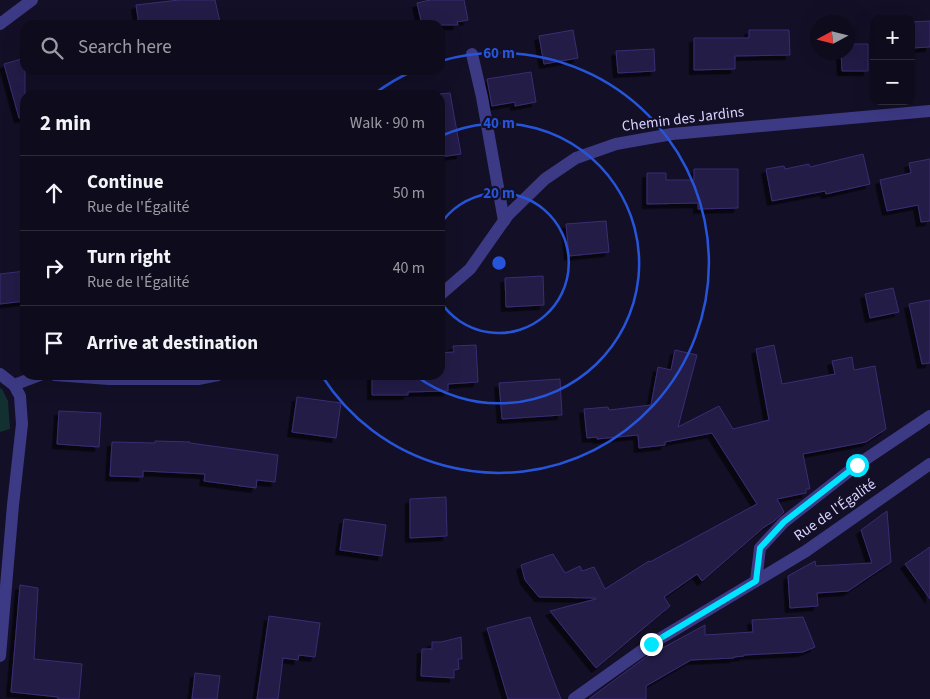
<!DOCTYPE html>
<html lang="en">
<head>
<meta charset="utf-8">
<style>
	:root { --surface:#0e0b1c; --page:#1c1929; --text:#f1f3f6; --muted:#9b9ba3; --line:#2e2b3b }
	body { margin:0; font-family:"Source Sans 3",sans-serif; background:var(--page); color:var(--text) }
	.controls { position:absolute; right:15px; top:15px; display:grid; overflow:hidden; border-radius:10px; box-shadow:0 5px 20px #0002 }
	.controls button { width:45px; height:45px; display:grid; place-items:center; padding:0; border:0; border-bottom:1px solid var(--line); background:var(--surface); color:var(--text); font:25px sans-serif }
	.compass { position:absolute; left:810px; top:15px; width:45px; height:45px; border-radius:50%; background:var(--surface); box-shadow:0 5px 20px #0002; rotate:263deg }
	.stop { position:absolute; width:15px; height:15px; margin:-11px; border:4px solid #00e5ff; border-radius:50%; background:#fff }
	.stop.end { background:#00e5ff; border-color:#fff; box-shadow:0 1px 5px #0008 }
	.list { margin:0; padding:0; list-style:none }
	h2 { display:flex; justify-content:space-between; align-items:center; height:65px; margin:0; padding:0 20px; font-size:21px }
	h2 small { font-size:16px; font-weight:400; color:var(--muted) }
	.list li { display:grid; grid-template-columns:32px 1fr auto; gap:15px; align-items:center; box-sizing:border-box; height:75px; padding:0 20px; border-top:1px solid var(--line) }
	.list b { display:block; font-size:19px; white-space:nowrap }
	.list p { margin:0; font-size:16px; white-space:nowrap; color:var(--muted) }
	.list em { font-size:16px; font-style:normal; color:var(--muted) }
	.icon { flex:none; width:28px; height:28px; fill:none; stroke:currentColor; stroke-width:2; stroke-linecap:round; stroke-linejoin:round }
	.map { position:relative; flex:none; width:930px; height:699px; overflow:hidden }
	.search { position:absolute; background:var(--surface); box-shadow:0 5px 20px #0002; left:20px; top:20px; width:425px; height:55px; display:flex; align-items:center; gap:12px; box-sizing:border-box; padding:0 18px; border-radius:15px; color:var(--muted); font-size:19px }
	.panel { position:absolute; background:var(--surface); box-shadow:0 5px 20px #0002; left:20px; top:90px; width:425px; height:290px; border-radius:15px }
	.map>svg:first-child { display:block }
	.green { fill:#12302f }
	.building { fill:#241b47; stroke:#3b2d73; filter:url(#shadow) }
	.lines { fill:none; stroke-linecap:round; stroke-linejoin:round }
	.street { stroke:#3d3a85; stroke-width:12 }
	.route { stroke:#00e5ff; stroke-width:6 }
	.ring { fill:none; stroke:#2655da; stroke-width:2.5 }
	.labels { text-anchor:middle; dominant-baseline:central; stroke-width:4.5; stroke-linejoin:round; paint-order:stroke }
	.street-label { font-size:15px; fill:#d9d4ff; stroke:#130f26 }
	.centre { fill:#2655da; stroke:#130f26; stroke-width:2.5 }
	.ring-label { font-size:15px; text-anchor:middle; font-weight:bold; fill:#2655da; stroke:#130f26; stroke-width:4.5; stroke-linejoin:round; paint-order:stroke }
</style>
</head>
<body>
<div class="map">
<svg width="930" height="699" viewBox="0 0 930 699">
	<defs>
		<filter id="shadow"><feDropShadow dx="-4.5" dy="4.5" stdDeviation="0" flood-color="#0009"/></filter>
	</defs>
	<rect width="100%" height="100%" fill="#130f26"/>
	<polygon class="green" points="0,388 2,389 8,401 10,429 0,432"/>
	<g class="building">
		<polygon points="179,0 215,0 220,22 207,25 139,25 136,5"/>
		<polygon points="430,0 464,0 468,20 457,22 458,25 422,25 417,3"/>
		<polygon points="930,21 930,47 911,48 911,22"/>
		<polygon points="573,30 578,58 544,64 539,36"/>
		<polygon points="749,30 789,30 790,55 735,56 735,69 694,70 694,38 749,38"/>
		<polygon points="848,44 868,44 868,71 842,71 841,52 848,52"/>
		<polygon points="654,49 655,71 618,73 616,51"/>
		<polygon points="25,58 25,117 19,118 4,64"/>
		<polygon points="531,72 536,102 515,106 515,102 492,106 487,79"/>
		<polygon points="450,93 461,154 440,157 440,94"/>
		<polygon points="863,154 870,184 826,194 825,191 772,201 766,169 784,166 785,169 809,164 810,167"/>
		<polygon points="930,159 930,221 921,222 918,205 887,211 880,180 911,173 909,163"/>
		<polygon points="694,169 738,169 738,208 698,209 698,203 647,204 647,173 666,173 666,180 694,180"/>
		<polygon points="606,221 609,252 569,256 566,224"/>
		<polygon points="25,271 25,301 0,304 0,274"/>
		<polygon points="543,276 544,305 506,307 505,278"/>
		<polygon points="893,288 899,312 870,318 865,294"/>
		<polygon points="930,300 930,363 922,364 909,304"/>
		<polygon points="476,345 478,382 448,384 448,391 408,392 408,395 372,395 372,375 440,375 440,353 454,352 453,346"/>
		<polygon points="774,345 782,384 835,374 832,361 852,357 854,370 875,366 886,429 866,442 803,454 810,489 806,489 806,493 777,499 784,512 774,521 763,528 702,581 697,574 664,597 670,606 596,668 550,611 596,599 596,598 539,597 525,580 521,565 553,554 565,573 580,566 582,571 594,567 605,589 649,561 650,562 757,504 712,433 665,442 665,445 639,448 638,435 597,439 597,437 587,438 584,409 608,407 609,410 651,405 658,367 671,370 675,350 697,355 678,427 719,406 733,429 769,420 756,349"/>
		<polygon points="560,379 562,415 502,419 499,383"/>
		<polygon points="297,397 341,403 336,438 292,432"/>
		<polygon points="59,411 101,413 99,447 57,444"/>
		<polygon points="155,441 190,442 190,443 278,455 275,482 257,480 256,488 204,481 205,474 143,471 143,477 110,476 112,442 155,443"/>
		<polygon points="446,497 447,536 410,538 410,499"/>
		<polygon points="887,511 891,562 848,591 817,593 818,606 790,608 788,576 815,561 816,566 872,563 861,530"/>
		<polygon points="344,519 386,525 382,556 340,550"/>
		<polygon points="930,547 930,599 905,564"/>
		<polygon points="20,585 38,588 34,659 82,664 79,699 58,699 58,697 11,692"/>
		<polygon points="269,616 320,623 315,657 299,655 298,660 283,658 278,699 257,699"/>
		<polygon points="530,617 553,679 561,699 508,699 487,628"/>
		<polygon points="803,617 815,647 803,652 744,655 744,656 734,657 734,658 691,660 646,686 646,699 589,699 646,657 705,625 705,635 753,632 752,620"/>
		<polygon points="461,637 462,659 458,659 459,669 454,670 454,678 421,676 422,649 432,649 432,642 441,642"/>
		<polygon points="195,673 220,676 217,699 192,699"/>
	</g>
	<g class="lines">
		<g class="street">
			<polyline points="0,24 32,0"/>
			<polyline points="472,54 482,97 504,221"/>
			<polyline points="440,295 470,269 508,215 545,179 576,158 616,144 672,134 930,111"/>
			<polyline points="0,374 14,385 20,396 22,424 13,505 0,656"/>
			<polyline points="55,375 109,379 198,379 218,375"/>
			<polyline points="14,385 40,375"/>
			<polyline points="756,581 760,548 784,522 857,465 930,416"/>
			<polyline points="574,699 651,644 806,551 930,464"/>
		</g>
	</g>
	<g class="lines">
		<polyline class="route" points="651,644 756,581 760,548 784,522 857,465"/>
	</g>
	<g class="ring">
		<path d="M440 225A70 70 0 1 1 440 301"/>
		<path d="M441 136A140 140 0 1 1 416 376"/>
		<path d="M374 94A210 210 0 0 1 415 70M441 61A210 210 0 1 1 322 376"/>
	</g>
	<g class="labels">
		<g class="street-label">
			<text transform="translate(683 119) rotate(-7)">Chemin des Jardins</text>
			<text transform="translate(835 510) rotate(-35)">Rue de l'Égalité</text>
		</g>
	</g>
	<circle cx="499" cy="263" r="8" class="centre"/>
	<g class="ring-label">
		<text x="499" y="58">60 m</text>
		<text x="499" y="128">40 m</text>
		<text x="499" y="198">20 m</text>
	</g>
</svg>
<div class="controls">
<button>+</button>
<button>−</button>
</div>
<svg class="compass" viewBox="-18 -18 36 36"><path d="M0-13l5 13h-10z" fill="#e53935"/><path d="M0 13l5-13h-10z" fill="#9b9ba3"/></svg>
<div class="stop" style="left:857px;top:465px"></div>
<div class="stop end" style="left:651px;top:644px"></div>
<div class="search"><svg class="icon" aria-label="search" viewBox="0 0 24 24"><circle cx="10" cy="10" r="6"/><path d="M15 15l6 6"/></svg>Search here</div>
<section class="panel">
<h2>2 min<small>Walk · 90 m</small></h2>
<ul class="list">
<li><svg class="icon" aria-label="ahead" viewBox="0 0 24 24"><path d="M12 20V5M6 11l6-6 6 6"/></svg><div><b>Continue</b><p>Rue de l'Égalité</p></div><em>50 m</em></li>
<li><svg class="icon" aria-label="right" viewBox="0 0 24 24"><path d="M7 20v-9h11M14 6l5 5-5 5"/></svg><div><b>Turn right</b><p>Rue de l'Égalité</p></div><em>40 m</em></li>
<li><svg class="icon" aria-label="arrive" viewBox="0 0 24 24"><path d="M6 21V4h12l-3 4 3 4H6"/></svg><div><b>Arrive at destination</b></div></li>
</ul>
</section>
</div>
</body>
</html>
